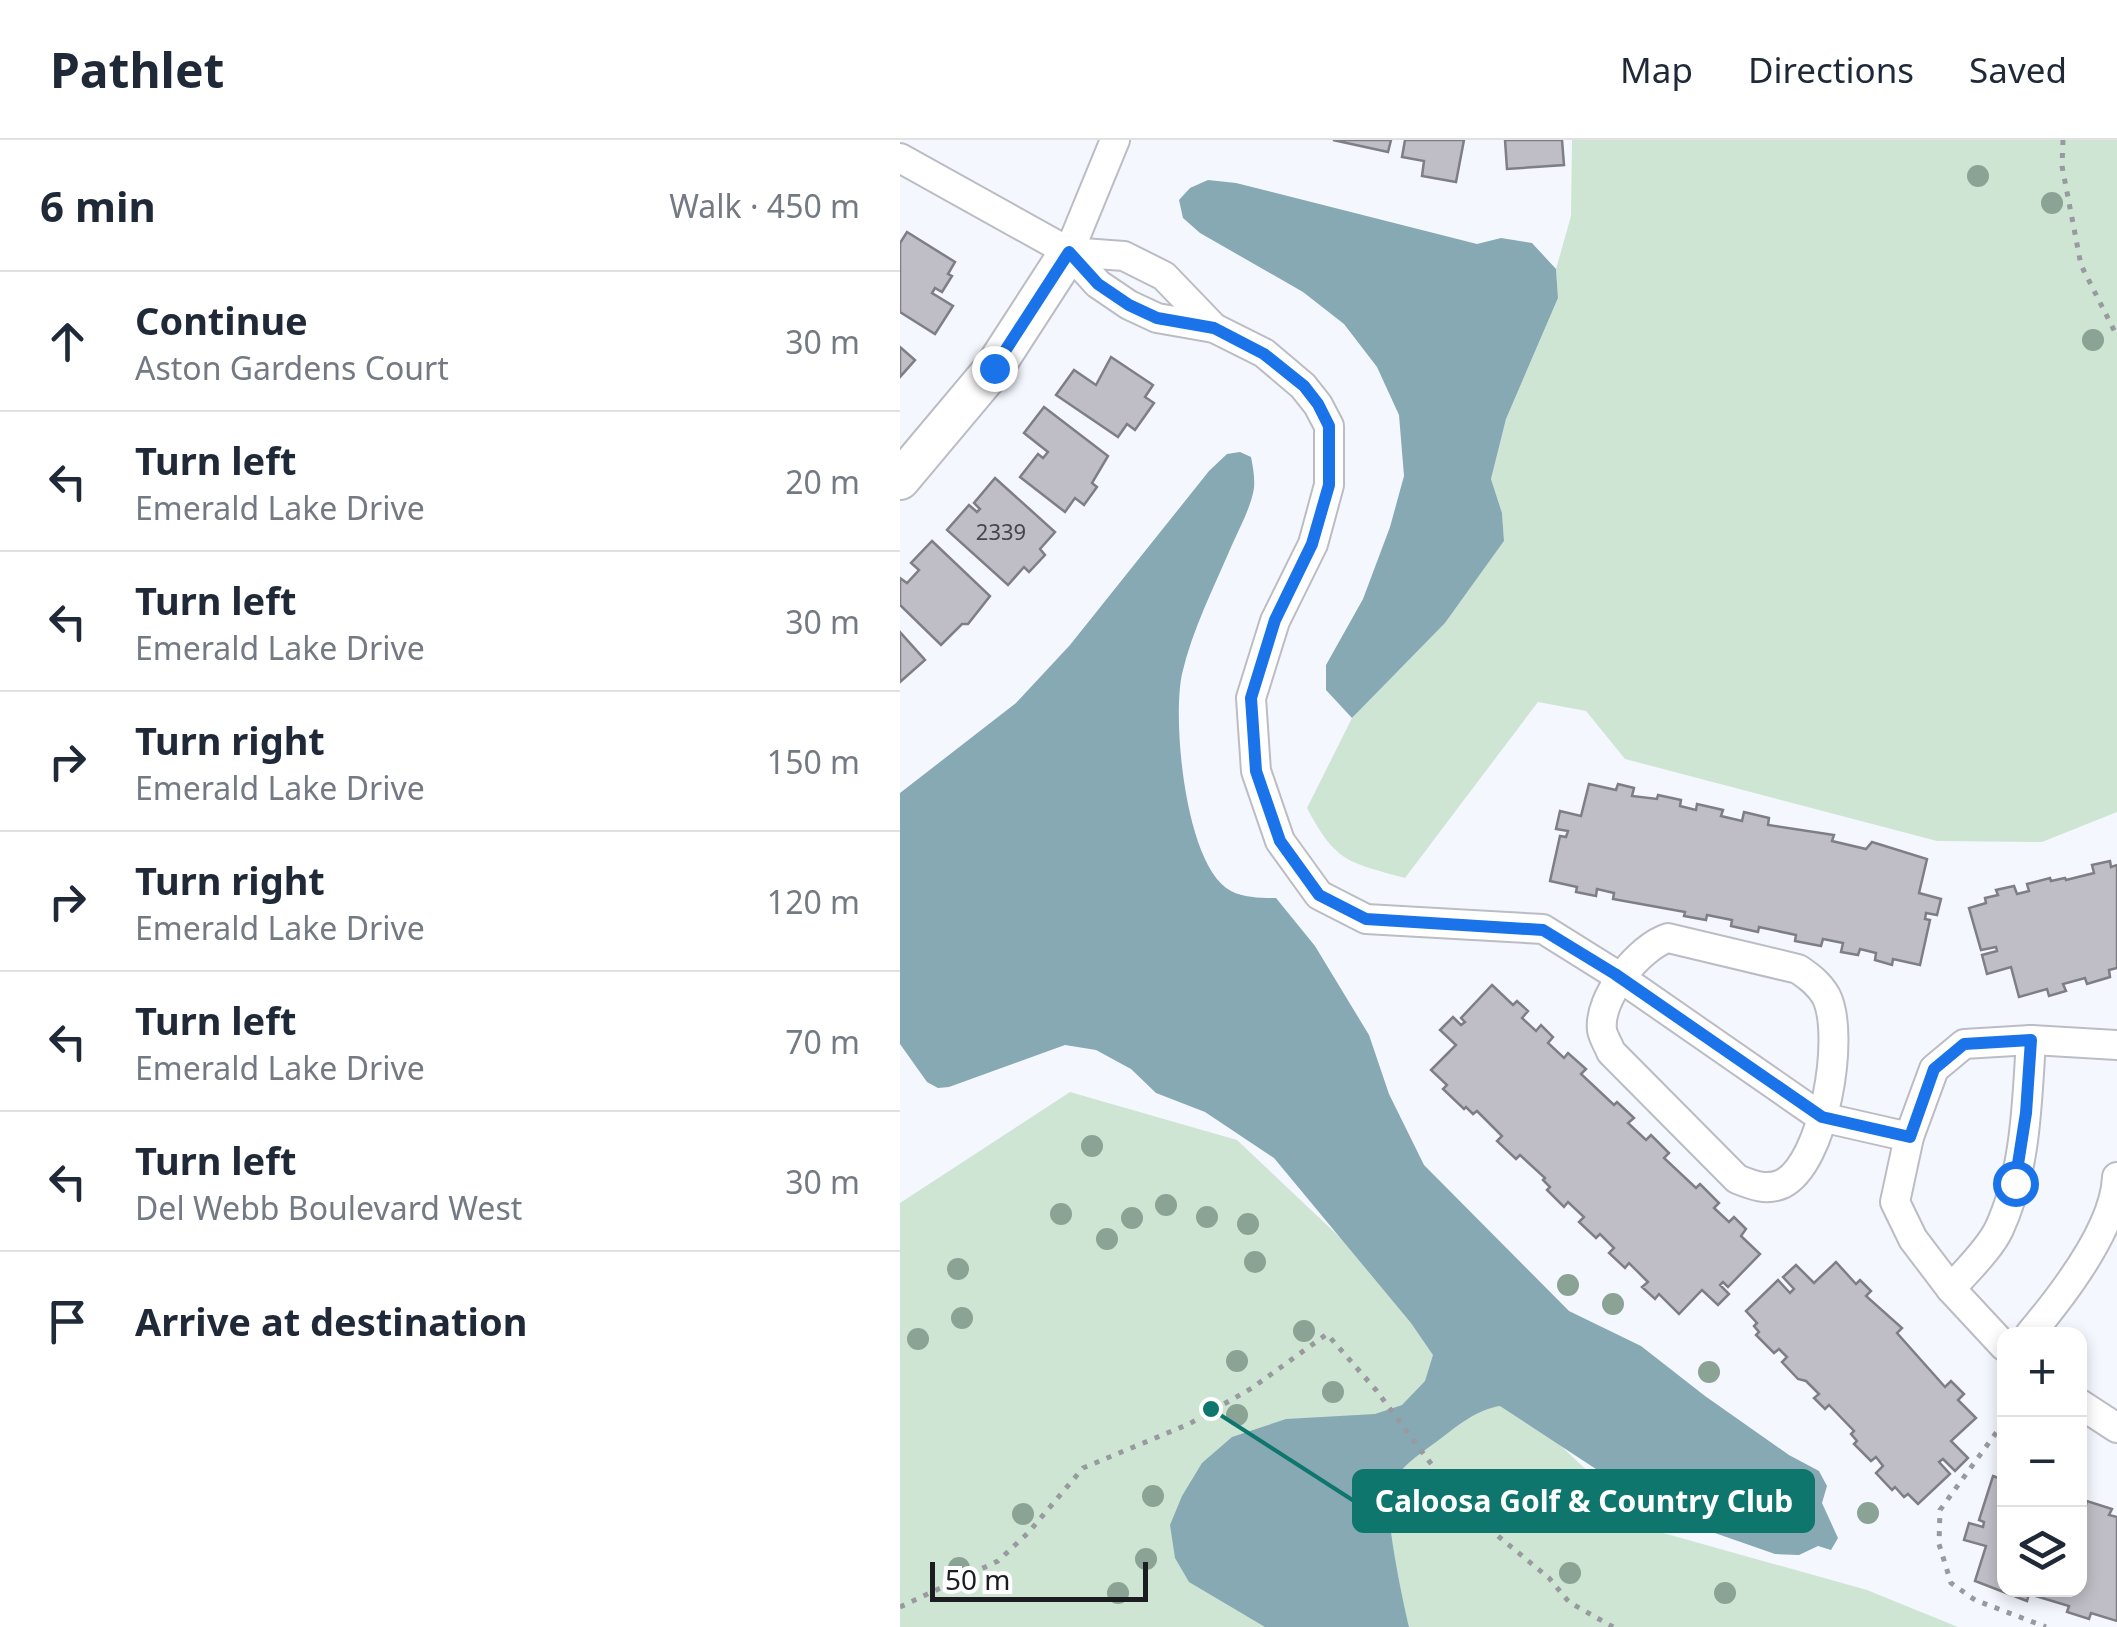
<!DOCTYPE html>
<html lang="en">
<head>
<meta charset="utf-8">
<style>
	:root { --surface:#fff; --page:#f2f2f3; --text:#1f2937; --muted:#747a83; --line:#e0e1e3 }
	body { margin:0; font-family:"Noto Sans",sans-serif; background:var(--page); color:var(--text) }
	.controls { position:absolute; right:30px; bottom:30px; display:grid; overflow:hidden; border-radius:20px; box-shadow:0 5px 15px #0003 }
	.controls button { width:90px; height:90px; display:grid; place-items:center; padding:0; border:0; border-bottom:2px solid var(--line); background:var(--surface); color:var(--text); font:50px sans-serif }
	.scale { position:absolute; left:30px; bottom:25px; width:218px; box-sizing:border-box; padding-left:10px; border:5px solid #1c1d20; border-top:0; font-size:28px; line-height:35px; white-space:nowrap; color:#1c1d20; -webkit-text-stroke:8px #fff; paint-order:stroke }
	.stop { position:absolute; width:30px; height:30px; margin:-22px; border:8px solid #1a73e8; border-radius:50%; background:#fff }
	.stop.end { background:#1a73e8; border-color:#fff; box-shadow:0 2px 10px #0008 }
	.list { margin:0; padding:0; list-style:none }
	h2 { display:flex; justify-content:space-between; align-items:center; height:130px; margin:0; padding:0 40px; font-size:42px }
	h2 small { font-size:32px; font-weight:400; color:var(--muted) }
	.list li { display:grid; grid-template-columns:65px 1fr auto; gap:30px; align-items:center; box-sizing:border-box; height:140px; padding:0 40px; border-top:2px solid var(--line) }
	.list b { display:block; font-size:38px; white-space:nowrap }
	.list p { margin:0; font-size:32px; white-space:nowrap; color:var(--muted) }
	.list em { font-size:32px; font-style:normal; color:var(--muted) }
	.icon { flex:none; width:55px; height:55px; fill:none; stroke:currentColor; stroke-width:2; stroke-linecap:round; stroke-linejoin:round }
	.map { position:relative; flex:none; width:1217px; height:1487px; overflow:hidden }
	header { display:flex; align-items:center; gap:60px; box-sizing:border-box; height:140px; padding:0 50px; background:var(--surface); border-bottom:2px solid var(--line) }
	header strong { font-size:48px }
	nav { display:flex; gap:55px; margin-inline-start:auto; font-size:35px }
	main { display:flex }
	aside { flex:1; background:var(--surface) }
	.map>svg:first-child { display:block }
	.green { fill:#cfe5d3 }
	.water { fill:#86a9b4 }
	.building { fill:#bfbec6; stroke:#7f7e85; stroke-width:2.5 }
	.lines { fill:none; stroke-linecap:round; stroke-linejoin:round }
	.street-casing { stroke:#bbbcc4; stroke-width:32 }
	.secondary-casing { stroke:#bbbcc4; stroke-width:42 }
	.path { stroke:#989aa0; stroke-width:5; stroke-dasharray:5 8; stroke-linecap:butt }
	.street { stroke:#fff; stroke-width:28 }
	.secondary { stroke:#fff; stroke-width:38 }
	.tree { fill:#8aa395 }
	.route { stroke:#1a73e8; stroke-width:12 }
	.labels { text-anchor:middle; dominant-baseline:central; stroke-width:8; stroke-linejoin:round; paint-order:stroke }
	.number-label { font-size:22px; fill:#45454a }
	.leader { fill:none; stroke:#0f766e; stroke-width:4 }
	.callout-dot { fill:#0f766e; stroke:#fff; stroke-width:4 }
	.callout { fill:#0f766e; stroke:#0f766e; stroke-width:4 }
	.callout-label { font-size:30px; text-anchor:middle; font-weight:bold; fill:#fff }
</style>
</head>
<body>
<header>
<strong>Pathlet</strong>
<nav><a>Map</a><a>Directions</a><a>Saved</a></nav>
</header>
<main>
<aside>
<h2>6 min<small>Walk · 450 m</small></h2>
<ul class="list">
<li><svg class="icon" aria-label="ahead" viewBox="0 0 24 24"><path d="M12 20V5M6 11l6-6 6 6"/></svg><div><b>Continue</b><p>Aston Gardens Court</p></div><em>30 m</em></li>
<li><svg class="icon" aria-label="left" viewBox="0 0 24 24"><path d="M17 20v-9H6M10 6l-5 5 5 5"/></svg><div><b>Turn left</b><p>Emerald Lake Drive</p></div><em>20 m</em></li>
<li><svg class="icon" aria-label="left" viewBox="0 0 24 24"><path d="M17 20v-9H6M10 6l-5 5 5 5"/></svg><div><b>Turn left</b><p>Emerald Lake Drive</p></div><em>30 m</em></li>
<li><svg class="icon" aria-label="right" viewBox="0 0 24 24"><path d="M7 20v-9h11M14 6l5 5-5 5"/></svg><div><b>Turn right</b><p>Emerald Lake Drive</p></div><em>150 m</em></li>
<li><svg class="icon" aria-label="right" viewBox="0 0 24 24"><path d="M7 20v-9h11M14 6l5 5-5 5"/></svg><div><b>Turn right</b><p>Emerald Lake Drive</p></div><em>120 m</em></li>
<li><svg class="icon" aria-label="left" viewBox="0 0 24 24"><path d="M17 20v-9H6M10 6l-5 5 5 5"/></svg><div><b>Turn left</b><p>Emerald Lake Drive</p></div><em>70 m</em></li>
<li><svg class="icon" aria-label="left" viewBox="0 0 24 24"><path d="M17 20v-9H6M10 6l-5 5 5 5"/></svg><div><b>Turn left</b><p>Del Webb Boulevard West</p></div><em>30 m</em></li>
<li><svg class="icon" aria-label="arrive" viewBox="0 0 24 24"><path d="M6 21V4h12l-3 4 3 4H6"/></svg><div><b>Arrive at destination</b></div></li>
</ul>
</aside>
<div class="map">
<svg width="1217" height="1487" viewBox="0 0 1217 1487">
	<rect width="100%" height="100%" fill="#f5f7ff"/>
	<g class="green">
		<path d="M672,0H1217V672L1142,702L1037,701L725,619L686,571L638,562L505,738C448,722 436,723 407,668L452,578L545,483L604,401L602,373L591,339L606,279L658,158L656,129L671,76Z"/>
		<polygon points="170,952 337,1000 749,1389 967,1450 1058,1487 0,1487 0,1063"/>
	</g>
	<g class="water">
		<polygon points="308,40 336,43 577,104 601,98 632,103 656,129 658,158 606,279 591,339 602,373 604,401 545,483 452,578 426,550 426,525 463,459 490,387 504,336 499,275 477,227 444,184 403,152 300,93 283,78 279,60 290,48"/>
		<path d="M340,312L351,317C353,327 355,338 354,348C351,367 340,387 332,405C314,447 292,490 282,534C272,580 285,727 331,751C345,758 361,758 376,758L415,806L469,895L489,954L524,1025L669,1171L741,1206L805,1256L889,1315L919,1331L927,1346L922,1363L938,1398L931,1410L918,1406L899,1415L875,1414L769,1377L600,1266C576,1270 560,1284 540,1299C523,1312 498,1327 490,1348C483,1369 503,1462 509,1487H365L289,1442L275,1418L270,1385L282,1356L302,1323L332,1297L386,1279L475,1274L502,1265L525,1241L533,1215L511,1183L374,1018L305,972L256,953L231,929L196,910L165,905L49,947L38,948L27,942L0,904V653L116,563L170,505L309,331L327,314Z"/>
	</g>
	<g class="building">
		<polygon points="433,0 491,0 488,12"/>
		<polygon points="505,0 564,0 556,42 522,36 524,21 502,17"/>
		<polygon points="605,0 662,0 664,25 607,29"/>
		<polygon points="7,92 55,122 48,134 52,136 42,152 35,148 32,153 53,166 35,194 0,172 0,103"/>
		<polygon points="0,207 15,220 0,237"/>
		<polygon points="211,217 253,245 245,257 254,263 235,290 227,284 218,297 156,255 174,230 196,245"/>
		<polygon points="144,267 208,316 192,343 197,347 184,365 175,358 165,372 120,337 138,314 143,318 148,312 124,293"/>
		<polygon points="95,338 155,392 140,409 145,415 129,432 124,427 108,445 47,390 69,365 77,372 80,369 74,363"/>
		<polygon points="32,401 90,456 68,484 62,484 41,505 0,465 0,438 7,443 19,430 11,423"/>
		<polygon points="0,492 25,520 0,542"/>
		<polygon points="689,644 716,650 718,644 734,648 732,656 757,659 758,655 781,660 780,666 796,670 797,664 823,670 821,676 842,681 844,672 869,678 868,685 934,695 932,701 966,709 972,702 1027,719 1019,753 1041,759 1037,775 1026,773 1025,779 1030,780 1020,825 993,819 992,825 975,820 976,813 960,809 958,815 941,812 943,803 923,799 921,806 895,801 896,795 859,787 858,792 831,786 832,780 807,775 806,780 784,776 785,772 713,759 714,753 697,749 696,756 676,752 677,747 650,741 660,696 666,697 668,691 656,689 660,671 681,676"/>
		<polygon points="1210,721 1211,727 1217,725 1217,828 1209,830 1210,837 1187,844 1185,838 1163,844 1166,851 1149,856 1147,849 1119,857 1111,827 1087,834 1082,815 1097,811 1096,807 1081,810 1069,768 1086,763 1085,758 1098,755 1096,750 1114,746 1117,754 1129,751 1127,744 1150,738 1151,741 1165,738 1166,740 1194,733 1192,725"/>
		<polygon points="592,845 613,865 617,861 628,871 622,878 636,891 641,885 653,897 648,903 664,918 668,913 686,929 681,934 714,965 717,962 734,978 728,983 746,1000 751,995 769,1013 764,1018 796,1048 800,1044 819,1063 814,1068 829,1082 834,1077 846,1089 841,1096 860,1114 828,1147 823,1142 820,1145 829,1154 818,1165 802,1150 779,1174 759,1154 755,1159 742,1147 748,1142 729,1123 725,1128 709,1113 714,1108 700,1094 696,1098 679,1082 684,1077 668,1062 664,1067 647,1050 650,1047 643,1040 645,1038 620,1015 616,1019 597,1001 602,996 577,971 573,974 566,967 564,969 543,949 547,945 531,930 556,905 540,890 553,877 561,885 565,882 561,878"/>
		<polygon points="936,1122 956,1144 960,1140 971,1151 966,1156 1002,1188 997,1193 1045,1247 1051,1241 1064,1254 1058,1260 1076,1278 1051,1301 1068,1318 1055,1331 1043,1319 1039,1322 1050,1334 1018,1364 1008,1354 1004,1357 995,1347 992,1350 976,1333 983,1326 976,1317 971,1321 954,1304 957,1301 951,1294 954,1291 929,1265 925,1269 914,1258 919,1254 906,1241 898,1239 882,1222 887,1217 879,1209 874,1213 856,1195 859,1192 854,1186 857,1183 846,1171 878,1140 890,1153 894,1149 883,1137 896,1125 914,1143"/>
		<polygon points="1093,1336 1104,1340 1104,1450 1180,1450 1180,1366 1185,1368 1187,1361 1212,1369 1209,1375 1217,1377 1217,1481 1191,1473 1189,1479 1167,1472 1169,1466 1129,1454 1127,1461 1075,1441 1086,1406 1064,1400 1069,1383 1083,1387 1084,1382 1079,1380"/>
	</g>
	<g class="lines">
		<g class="street-casing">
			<g id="street">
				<polyline points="0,18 169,112 198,144 229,165 257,178 314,188 364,213 403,246 418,265 429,286 429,345 413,404 375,481 351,558 356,631 380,701 419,755 466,779 643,789 715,834 921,977 1009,997"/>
				<polyline points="169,112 224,116 264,136 314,188"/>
				<polyline points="169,112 215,0"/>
				<path d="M768,798L898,829C910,837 919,844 926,856C946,895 924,1024 882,1044C866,1051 852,1045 837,1039L711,912C709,906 703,897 702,890C698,858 739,807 768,798Z"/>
				<path d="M1051,1149C1066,1131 1089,1110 1099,1089C1126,1031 1127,962 1131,900"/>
				<path d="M1130,1194C1162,1156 1215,1088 1217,1037"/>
				<polyline points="1104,1206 1051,1149 1013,1099 995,1062 1009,997 1034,929 1064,904 1131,900 1217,905"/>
				<polyline points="1180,1264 1217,1288"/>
			</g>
		</g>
		<g class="secondary-casing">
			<polyline id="secondary" points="0,340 94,228 169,112"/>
		</g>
		<g class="path">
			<polyline points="1163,0 1162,26 1181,125 1217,196"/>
			<polyline points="1104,1282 1040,1370 1039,1404 1051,1443 1075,1460 1146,1487"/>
			<polyline points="0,1467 98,1421 128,1393 183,1328 289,1284 352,1248 427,1194 476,1250 564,1368 649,1438 669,1462 713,1487"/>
		</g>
		<use href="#street" class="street"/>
		<use href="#secondary" class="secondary"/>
	</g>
	<g class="tree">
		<circle cx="1078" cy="36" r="11"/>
		<circle cx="1152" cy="63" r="11"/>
		<circle cx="1193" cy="200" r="11"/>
		<circle cx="192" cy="1006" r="11"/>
		<circle cx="266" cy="1065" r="11"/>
		<circle cx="161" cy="1074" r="11"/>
		<circle cx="307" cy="1077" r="11"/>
		<circle cx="232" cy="1078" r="11"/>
		<circle cx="348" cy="1084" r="11"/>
		<circle cx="207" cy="1099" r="11"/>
		<circle cx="355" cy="1122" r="11"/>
		<circle cx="58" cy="1129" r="11"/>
		<circle cx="668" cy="1145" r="11"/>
		<circle cx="713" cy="1164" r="11"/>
		<circle cx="62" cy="1178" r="11"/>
		<circle cx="404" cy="1191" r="11"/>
		<circle cx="18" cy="1199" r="11"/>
		<circle cx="337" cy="1221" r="11"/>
		<circle cx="809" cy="1232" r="11"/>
		<circle cx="433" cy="1252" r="11"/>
		<circle cx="337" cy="1275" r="11"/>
		<circle cx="253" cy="1356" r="11"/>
		<circle cx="968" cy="1373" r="11"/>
		<circle cx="123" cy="1374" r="11"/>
		<circle cx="246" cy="1419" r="11"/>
		<circle cx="59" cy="1428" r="11"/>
		<circle cx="670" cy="1433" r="11"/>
		<circle cx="218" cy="1453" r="11"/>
		<circle cx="825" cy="1453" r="11"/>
	</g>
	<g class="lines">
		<polyline class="route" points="94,228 169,112 198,144 229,165 257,178 314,188 364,214 404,246 418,264 429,286 429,345 412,404 375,480 351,558 356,631 380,701 419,755 466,779 643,790 715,834 922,977 1010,997 1034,929 1064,904 1131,900 1126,973 1115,1043"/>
	</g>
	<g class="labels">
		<g class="number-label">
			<text x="101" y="391">2339</text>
		</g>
	</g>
	<path class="leader" d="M311 1269L454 1361"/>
	<circle class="callout-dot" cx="311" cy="1269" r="10"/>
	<rect class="callout" x="454" y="1331" width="459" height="60" rx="10"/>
	<g class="callout-label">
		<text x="684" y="1372">Caloosa Golf &amp; Country Club</text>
	</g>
</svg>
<div class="controls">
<button>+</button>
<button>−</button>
<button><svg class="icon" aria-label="layers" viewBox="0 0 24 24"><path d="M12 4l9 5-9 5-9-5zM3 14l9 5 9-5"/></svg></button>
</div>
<div class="scale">50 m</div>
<div class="stop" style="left:1115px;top:1043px"></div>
<div class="stop end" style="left:94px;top:228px"></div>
</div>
</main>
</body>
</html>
